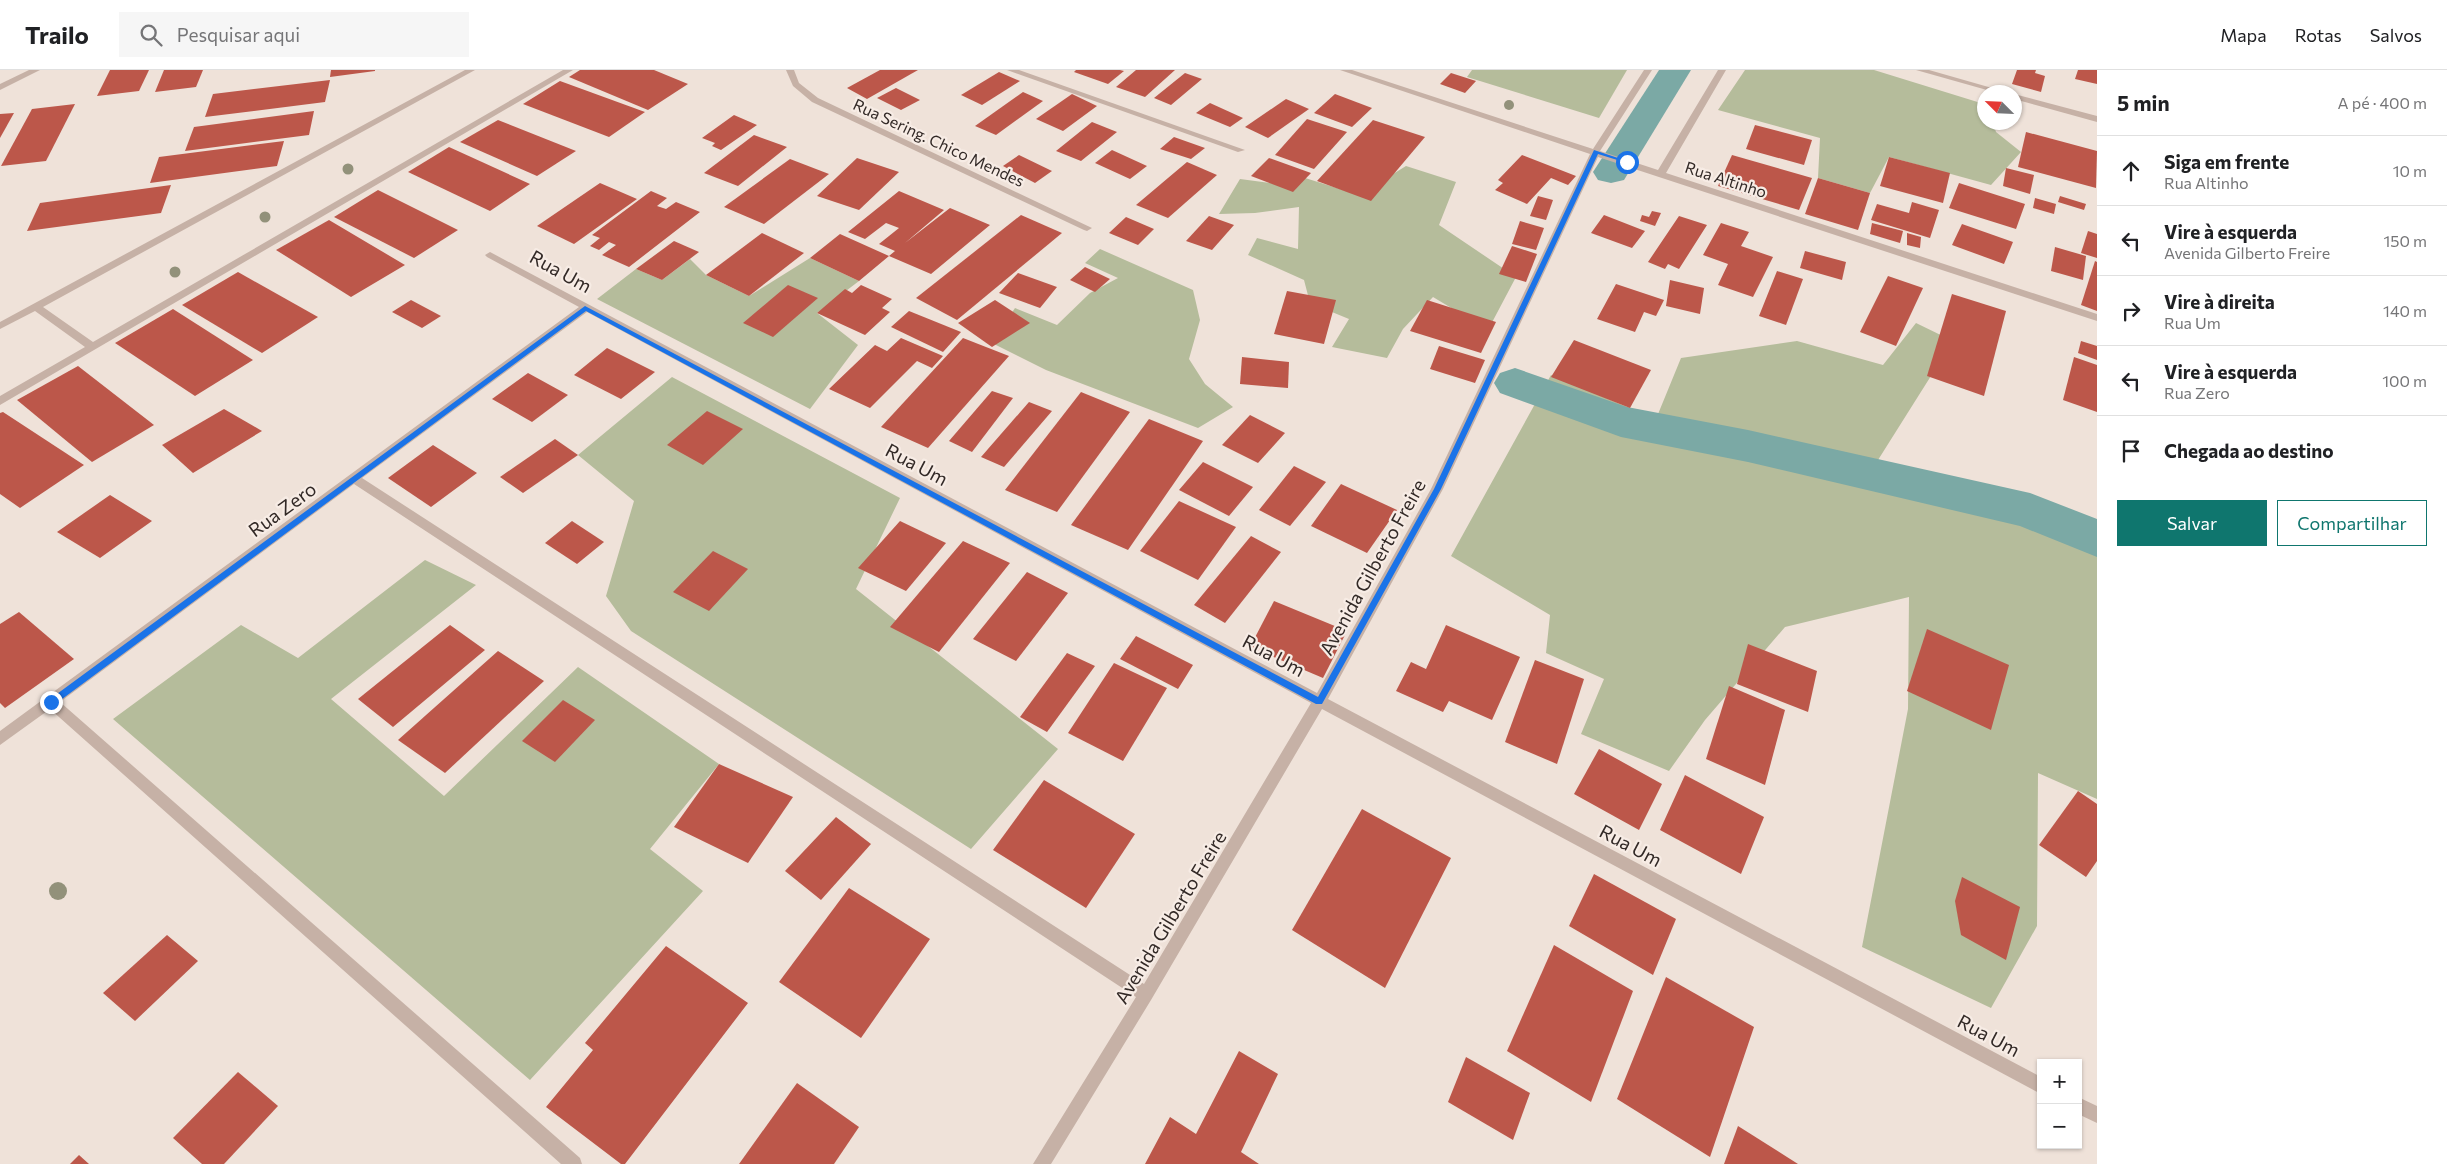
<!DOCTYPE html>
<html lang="pt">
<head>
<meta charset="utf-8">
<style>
	:root { --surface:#fff; --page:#f6f6f6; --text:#202124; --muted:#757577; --line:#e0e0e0; --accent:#0f766e }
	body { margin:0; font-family:Commissioner,sans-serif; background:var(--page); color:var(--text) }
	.controls { position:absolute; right:15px; bottom:15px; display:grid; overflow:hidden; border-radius:0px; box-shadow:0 1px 4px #0004 }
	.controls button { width:45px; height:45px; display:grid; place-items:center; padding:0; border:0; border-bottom:1px solid var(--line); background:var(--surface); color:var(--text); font:25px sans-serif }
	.compass { position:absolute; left:1977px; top:15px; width:45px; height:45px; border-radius:50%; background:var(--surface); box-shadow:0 1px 4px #0004; rotate:294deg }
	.stop { position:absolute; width:15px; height:15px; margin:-11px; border:4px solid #1a73e8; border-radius:50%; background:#fff }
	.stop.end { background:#1a73e8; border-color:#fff; box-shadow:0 1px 5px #0008 }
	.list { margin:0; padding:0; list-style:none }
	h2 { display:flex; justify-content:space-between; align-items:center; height:65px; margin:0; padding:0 20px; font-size:21px }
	h2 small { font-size:16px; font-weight:400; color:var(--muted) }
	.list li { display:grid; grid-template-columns:32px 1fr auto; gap:15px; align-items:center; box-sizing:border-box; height:70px; padding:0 20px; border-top:1px solid var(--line) }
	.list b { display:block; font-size:19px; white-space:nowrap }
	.list p { margin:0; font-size:16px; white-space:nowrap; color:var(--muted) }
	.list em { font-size:16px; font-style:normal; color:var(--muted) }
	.actions { display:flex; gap:10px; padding:15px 20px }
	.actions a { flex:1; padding:11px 0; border:1px solid var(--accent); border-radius:0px; text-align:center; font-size:18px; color:var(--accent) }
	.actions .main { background:var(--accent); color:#fff }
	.icon { flex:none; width:28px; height:28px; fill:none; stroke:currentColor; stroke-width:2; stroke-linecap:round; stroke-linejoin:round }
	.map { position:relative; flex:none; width:2097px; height:1094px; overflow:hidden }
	header { display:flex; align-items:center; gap:30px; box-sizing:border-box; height:70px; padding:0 25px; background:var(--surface); border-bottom:1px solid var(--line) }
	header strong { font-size:24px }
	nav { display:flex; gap:28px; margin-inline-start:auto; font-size:18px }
	.search { width:350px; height:45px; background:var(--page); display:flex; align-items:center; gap:12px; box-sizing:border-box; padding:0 18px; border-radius:0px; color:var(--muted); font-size:19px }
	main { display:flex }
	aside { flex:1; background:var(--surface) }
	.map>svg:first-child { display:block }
	.green { fill:#b5bc9b }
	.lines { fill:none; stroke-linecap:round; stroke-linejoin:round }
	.canal { fill:#7ba9a5; fill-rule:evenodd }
	.building { fill:#bc574a }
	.minor { fill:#c6b1a6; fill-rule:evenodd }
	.tree { fill:#92917a }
	.route { fill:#1a73e8 }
	.labels { text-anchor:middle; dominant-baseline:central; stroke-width:4.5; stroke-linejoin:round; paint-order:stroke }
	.far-street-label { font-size:16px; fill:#322926; stroke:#f7ece5 }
	.street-label { font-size:19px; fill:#322926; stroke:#f7ece5 }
</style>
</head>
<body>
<header>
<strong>Trailo</strong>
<div class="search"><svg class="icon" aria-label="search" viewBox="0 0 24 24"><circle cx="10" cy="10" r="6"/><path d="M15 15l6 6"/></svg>Pesquisar aqui</div>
<nav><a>Mapa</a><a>Rotas</a><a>Salvos</a></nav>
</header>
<main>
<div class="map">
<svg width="2097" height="1094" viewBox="0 0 2097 1094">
	<rect width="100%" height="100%" fill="#efe2d9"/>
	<g class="green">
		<polygon points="1472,0 1627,0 1599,48 1467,7"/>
		<polygon points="1745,0 1874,0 1984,34 1984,52 1993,53 1996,62 2021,82 1991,115 1889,87 1870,123 1818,108 1820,68 1718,40"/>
		<polygon points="1406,96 1456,112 1439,155 1516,207 1488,260 1433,227 1403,259 1387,288 1332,277 1349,249 1310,233 1304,210 1248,185 1257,168 1298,179 1299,137 1255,143 1219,144 1240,109 1284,115 1302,107 1359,125"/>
		<polygon points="1100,179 1193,220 1200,250 1189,289 1205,314 1233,337 1198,358 1046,300 992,273 1015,238 1057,255 1090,223 1118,208 1085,193"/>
		<polygon points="810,188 859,211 817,243 858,275 810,339 597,229 636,199 662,210 690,189 706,205 749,226"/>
		<polygon points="1916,253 1953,271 1878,390 2097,466 2097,729 2038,703 2037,856 1991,938 1862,877 1908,639 1909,527 1785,557 1705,650 1669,701 1581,664 1604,609 1546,583 1550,545 1451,486 1551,305 1656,349 1681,288 1797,271 1883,295"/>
		<polygon points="672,307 900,428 856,519 1058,679 971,779 631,561 606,526 634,431 578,385"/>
		<polygon points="425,490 476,515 331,629 444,726 578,597 719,694 650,779 703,821 530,1010 113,649 241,555 298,588"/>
	</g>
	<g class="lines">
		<g class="canal">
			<polygon points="1659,0 1691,0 1624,110 1611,113 1598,110 1593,102"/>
			<polygon points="1515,298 1627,337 1748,360 2030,423 2097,449 2097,487 2020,456 1748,392 1621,367 1500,323 1494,313 1500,303"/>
		</g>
	</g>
	<g class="building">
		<polygon points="110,0 149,0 139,21 97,26"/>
		<polygon points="164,0 203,0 196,17 155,22"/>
		<polygon points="331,0 375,0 375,1 330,7"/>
		<polygon points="580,0 654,0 688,14 648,40 569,7"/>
		<polygon points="880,0 918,0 867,29 847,18"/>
		<polygon points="1076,0 1120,0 1124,1 1108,14 1074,2"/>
		<polygon points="1136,0 1175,0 1145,27 1116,17"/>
		<polygon points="2017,0 2036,0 2035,3 2045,6 2041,22 2012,14"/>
		<polygon points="2078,0 2097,0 2097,14 2075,9"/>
		<polygon points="999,2 1020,11 982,35 961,25"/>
		<polygon points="1185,3 1202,9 1171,35 1154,28"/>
		<polygon points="1451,3 1476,11 1465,23 1440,14"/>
		<polygon points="330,10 325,32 205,47 213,24"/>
		<polygon points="560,11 645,42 609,67 523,34"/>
		<polygon points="896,18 920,30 901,40 877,28"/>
		<polygon points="1023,22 1043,31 996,65 975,56"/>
		<polygon points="1072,24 1097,36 1063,61 1036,49"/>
		<polygon points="1335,24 1372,38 1352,57 1314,43"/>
		<polygon points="1286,29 1309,39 1268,68 1245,57"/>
		<polygon points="1210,33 1243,48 1230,57 1196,43"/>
		<polygon points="75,34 46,91 1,96 32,39"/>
		<polygon points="314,41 309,65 185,81 194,57"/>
		<polygon points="14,43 0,68 0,44"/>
		<polygon points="734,45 757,55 721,80 712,76 715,73 702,68"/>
		<polygon points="1307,49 1347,62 1314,99 1275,85"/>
		<polygon points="498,50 576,81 537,106 460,72"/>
		<polygon points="1373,50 1425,67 1371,131 1317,111"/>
		<polygon points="1092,52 1117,62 1081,91 1056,81"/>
		<polygon points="1755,55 1812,70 1804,95 1746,79"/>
		<polygon points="2026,62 2097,81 2096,118 2018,97"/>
		<polygon points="754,65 787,77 738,116 704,103"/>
		<polygon points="1174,67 1205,78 1191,89 1160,79"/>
		<polygon points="284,71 277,96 150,113 159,87"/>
		<polygon points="449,77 530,114 490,141 408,102"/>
		<polygon points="1112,80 1147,96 1130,109 1095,93"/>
		<polygon points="1019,85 1052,101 1035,113 1003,96"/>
		<polygon points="1522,85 1576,106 1568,115 1551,108 1527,134 1495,120 1503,113 1498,110"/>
		<polygon points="1732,85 1812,108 1799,140 1718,116"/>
		<polygon points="1889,87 1950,103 1943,133 1880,116"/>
		<polygon points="857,88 899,102 859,140 817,126"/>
		<polygon points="1269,88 1311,103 1293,122 1251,106"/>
		<polygon points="790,89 829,104 764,154 724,137"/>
		<polygon points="1187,92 1217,105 1168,148 1136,135"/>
		<polygon points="2006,98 2034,105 2030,124 2003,116"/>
		<polygon points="1818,108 1870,123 1858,160 1805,144"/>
		<polygon points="600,113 637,129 574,174 537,156"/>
		<polygon points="1959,113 2025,134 2016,159 1949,138"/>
		<polygon points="171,115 161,143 27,161 40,133"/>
		<polygon points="378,120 458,160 414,188 334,147"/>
		<polygon points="651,121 667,128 657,136 666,139 676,132 700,142 629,197 602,185 616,175 609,172 599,180 590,176 600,168 592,165"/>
		<polygon points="899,121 944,140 905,173 950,138 990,155 931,204 889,186 859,211 810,188 840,164 889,186 895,181 879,174 899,158 886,153 865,169 848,162"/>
		<polygon points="1538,126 1553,130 1546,150 1530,146"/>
		<polygon points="2060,126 2086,134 2084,140 2058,132"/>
		<polygon points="2035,128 2056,134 2054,144 2033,138"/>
		<polygon points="1912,132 1939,140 1930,168 1871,150 1877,134 1909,143"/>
		<polygon points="1652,141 1661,143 1655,156 1640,151 1642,145 1649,147"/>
		<polygon points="1021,145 1062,163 957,250 916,228"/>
		<polygon points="1604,145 1645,161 1632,178 1591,163"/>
		<polygon points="1209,146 1234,155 1212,180 1186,171"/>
		<polygon points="1679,146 1707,155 1679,199 1668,194 1665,199 1648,192"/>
		<polygon points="1126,147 1154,159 1138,175 1109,163"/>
		<polygon points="329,150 405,195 351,227 276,180"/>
		<polygon points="1520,151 1544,158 1536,180 1512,174"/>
		<polygon points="1721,153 1749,162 1741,176 1773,187 1753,227 1718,215 1728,194 1703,185"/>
		<polygon points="1872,153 1903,161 1900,173 1870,164"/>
		<polygon points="1962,154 2013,172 2004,194 1952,175"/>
		<polygon points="2088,161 2097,164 2097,188 2081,183"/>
		<polygon points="762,163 804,183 749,226 706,205"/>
		<polygon points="1907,163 1921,167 1920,178 1907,175"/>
		<polygon points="674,171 699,182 662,210 636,199"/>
		<polygon points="1512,176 1537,184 1526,212 1499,204"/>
		<polygon points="2055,177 2086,186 2083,210 2051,201"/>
		<polygon points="1805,181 1846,192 1842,210 1800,198"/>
		<polygon points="2095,191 2097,192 2097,241 2081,235"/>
		<polygon points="1085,197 1110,209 1095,222 1070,210"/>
		<polygon points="1777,201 1803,209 1786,255 1759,246"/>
		<polygon points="238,202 318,247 262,283 182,235"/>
		<polygon points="1018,203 1057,217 1040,238 999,223"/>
		<polygon points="1888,206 1923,218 1896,276 1860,262"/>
		<polygon points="1670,210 1704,218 1700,244 1666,236"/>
		<polygon points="1616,214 1664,230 1656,246 1644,242 1635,262 1597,249"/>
		<polygon points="788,215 818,228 773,267 743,253"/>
		<polygon points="861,215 892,229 882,238 890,242 865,265 817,243 845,219 852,223"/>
		<polygon points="1287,221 1336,230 1324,274 1274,264"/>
		<polygon points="1952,224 2006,241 1984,326 1927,306"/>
		<polygon points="411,230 441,246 422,258 392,242"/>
		<polygon points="995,230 1030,253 992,277 958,253"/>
		<polygon points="1427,230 1496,252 1481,283 1410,261"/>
		<polygon points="173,239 253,290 195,326 115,273"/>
		<polygon points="909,241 961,262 943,282 891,257"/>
		<polygon points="901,268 943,286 932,298 917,291 870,338 829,319 875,275 887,281"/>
		<polygon points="963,268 1009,286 928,378 881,357"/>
		<polygon points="1574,270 1651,300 1630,338 1551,307"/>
		<polygon points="2081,271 2097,276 2097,290 2078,283"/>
		<polygon points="1439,276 1485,290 1475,313 1430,299"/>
		<polygon points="607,278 655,302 621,329 574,305"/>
		<polygon points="1242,287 1289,292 1288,318 1240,314"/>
		<polygon points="2074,287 2097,295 2097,342 2063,330"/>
		<polygon points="78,296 154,355 92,392 17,330"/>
		<polygon points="528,303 568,325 532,352 492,329"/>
		<polygon points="992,321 1013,328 972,382 949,371"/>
		<polygon points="1081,322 1130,342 1057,442 1005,420"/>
		<polygon points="1029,332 1052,341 1004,397 981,387"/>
		<polygon points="224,339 262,361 193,403 162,375"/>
		<polygon points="707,341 743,359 703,395 667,375"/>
		<polygon points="3,342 84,395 20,438 0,424 0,343"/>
		<polygon points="1250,345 1285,363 1258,393 1222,375"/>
		<polygon points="1149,349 1203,371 1128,480 1071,455"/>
		<polygon points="555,369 578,385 523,423 500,407"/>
		<polygon points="433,375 477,403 431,437 388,408"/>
		<polygon points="1203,392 1253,417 1229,446 1179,420"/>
		<polygon points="1294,396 1326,412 1290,456 1259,440"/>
		<polygon points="1341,414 1397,440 1367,483 1311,456"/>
		<polygon points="110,425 152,451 100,488 57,462"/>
		<polygon points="1179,431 1236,457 1198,510 1140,481"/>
		<polygon points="572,451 604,472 577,494 545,473"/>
		<polygon points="900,451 946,473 906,521 858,498"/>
		<polygon points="1251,466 1281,482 1225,553 1194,535"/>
		<polygon points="963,471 1010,493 939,582 890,557"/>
		<polygon points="713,481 748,499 709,541 673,522"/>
		<polygon points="1027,502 1068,523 1016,591 973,569"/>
		<polygon points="1274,531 1347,561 1323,608 1250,577"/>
		<polygon points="19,542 74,589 5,638 0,633 0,554"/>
		<polygon points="450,555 485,580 393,657 358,629"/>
		<polygon points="1446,555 1520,587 1492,650 1449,631 1443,642 1396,621 1411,592 1426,599"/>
		<polygon points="1927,559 2009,595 1991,660 1907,621"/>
		<polygon points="1136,566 1193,595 1178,619 1120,589"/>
		<polygon points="1748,574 1817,601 1808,642 1737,614"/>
		<polygon points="498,581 544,611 445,703 398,670"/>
		<polygon points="1067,583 1095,596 1047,662 1020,647"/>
		<polygon points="1535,590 1584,609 1557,694 1505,672"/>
		<polygon points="1114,593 1167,618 1123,691 1068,663"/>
		<polygon points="1729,616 1785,640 1765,715 1706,689"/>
		<polygon points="563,630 595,650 555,692 522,671"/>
		<polygon points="1599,679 1662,714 1639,760 1574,724"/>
		<polygon points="719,694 793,727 748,793 674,757"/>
		<polygon points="1685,705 1764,747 1741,804 1660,760"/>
		<polygon points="1044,710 1135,764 1086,838 993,780"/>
		<polygon points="2078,721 2097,734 2097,791 2086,807 2039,775"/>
		<polygon points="1362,739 1451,788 1385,918 1292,860"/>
		<polygon points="836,747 871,774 821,830 785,801"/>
		<polygon points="1594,804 1676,849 1653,905 1569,856"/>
		<polygon points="1962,807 2020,837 2006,890 1961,865 1955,831"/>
		<polygon points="849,818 930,869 861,968 779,912"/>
		<polygon points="167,865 198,891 135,951 103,923"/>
		<polygon points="1554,875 1633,921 1591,1032 1507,981"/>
		<polygon points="666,876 748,933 625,1094 621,1094 546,1037 593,980 585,973"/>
		<polygon points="1666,907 1754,957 1710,1087 1617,1029"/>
		<polygon points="1239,981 1278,1004 1241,1082 1259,1094 1145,1094 1170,1047 1196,1064"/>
		<polygon points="1466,987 1530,1023 1513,1070 1448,1032"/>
		<polygon points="238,1002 278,1036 224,1094 202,1094 173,1068"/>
		<polygon points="797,1013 859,1057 834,1094 739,1094"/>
		<polygon points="1738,1056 1798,1094 1724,1094"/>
		<polygon points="79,1085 89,1094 70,1094"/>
	</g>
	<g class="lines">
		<g class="minor">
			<polygon points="29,0 40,0 0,20 0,14"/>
			<polygon points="465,0 475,0 43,237 93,272 563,0 573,0 0,335 0,326 85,277 35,241 0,259 0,252"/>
			<polygon points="786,0 794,0 799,13 818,28 1092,158 1087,161 1084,160 812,32 793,16"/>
			<polygon points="1007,0 1019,0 1245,80 1238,82"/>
			<path d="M1340,0H1352L1593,79L1644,0H1652L1600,81L1658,100L1718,0H1726L1666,103L2097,244V251L1598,87L1443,419L1328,629L2041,1007V1024L1322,639L1151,930L1051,1094H1033L1136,927L354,414L60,632L580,1088L582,1094H561L50,639L0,675V661L579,237L487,187L485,185L490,182L1317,623L1431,419L1590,84ZM587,242L1311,633L1144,914L362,408Z"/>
			<polygon points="1916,0 1929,0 2006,22 1994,22"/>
			<polygon points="2014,24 2097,46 2097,52 2014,29"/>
			<polygon points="2078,1027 2097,1036 2097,1053 2078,1044"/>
		</g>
	</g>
	<g class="tree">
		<circle cx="1509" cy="35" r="5"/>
		<circle cx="348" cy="99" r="5.5"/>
		<circle cx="265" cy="147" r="5.5"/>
		<circle cx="175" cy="202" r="5.5"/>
		<circle cx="58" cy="821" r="9"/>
	</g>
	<polygon class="route" points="1594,80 1630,92 1627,93 1598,84 1441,419 1322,634 1316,634 586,241 54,635 48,635 46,632 585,236 1318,627 1434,419"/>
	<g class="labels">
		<g class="far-street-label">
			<text transform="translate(939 72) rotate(25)">Rua Sering. Chico Mendes</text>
			<text transform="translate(1726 109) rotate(18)">Rua Altinho</text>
		</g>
		<g class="street-label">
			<text transform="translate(561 201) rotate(29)">Rua Um</text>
			<text transform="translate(917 394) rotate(28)">Rua Um</text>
			<text transform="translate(282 439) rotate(-36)">Rua Zero</text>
			<text transform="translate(1372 497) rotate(-61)">Avenida Gilberto Freire</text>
			<text transform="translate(1274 585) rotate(28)">Rua Um</text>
			<text transform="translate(1631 775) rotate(28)">Rua Um</text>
			<text transform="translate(1170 847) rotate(-59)">Avenida Gilberto Freire</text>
			<text transform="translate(1989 965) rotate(28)">Rua Um</text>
		</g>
	</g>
</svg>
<div class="controls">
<button>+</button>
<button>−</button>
</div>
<svg class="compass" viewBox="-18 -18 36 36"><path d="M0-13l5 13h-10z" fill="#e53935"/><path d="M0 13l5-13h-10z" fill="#757577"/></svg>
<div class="stop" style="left:1627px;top:92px"></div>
<div class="stop end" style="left:51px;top:632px"></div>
</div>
<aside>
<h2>5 min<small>A pé · 400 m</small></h2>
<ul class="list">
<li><svg class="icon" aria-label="ahead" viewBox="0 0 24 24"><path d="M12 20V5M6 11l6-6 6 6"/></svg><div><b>Siga em frente</b><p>Rua Altinho</p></div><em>10 m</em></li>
<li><svg class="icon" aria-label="left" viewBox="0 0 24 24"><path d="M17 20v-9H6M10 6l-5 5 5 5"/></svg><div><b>Vire à esquerda</b><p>Avenida Gilberto Freire</p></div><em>150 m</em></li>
<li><svg class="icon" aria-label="right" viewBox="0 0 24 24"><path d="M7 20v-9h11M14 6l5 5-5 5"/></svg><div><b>Vire à direita</b><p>Rua Um</p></div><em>140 m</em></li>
<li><svg class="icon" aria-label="left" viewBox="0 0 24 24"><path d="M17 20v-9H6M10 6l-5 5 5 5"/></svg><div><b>Vire à esquerda</b><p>Rua Zero</p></div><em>100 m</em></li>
<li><svg class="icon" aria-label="arrive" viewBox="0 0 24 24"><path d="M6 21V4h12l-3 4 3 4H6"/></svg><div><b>Chegada ao destino</b></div></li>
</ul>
<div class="actions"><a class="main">Salvar</a><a>Compartilhar</a></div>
</aside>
</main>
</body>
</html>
